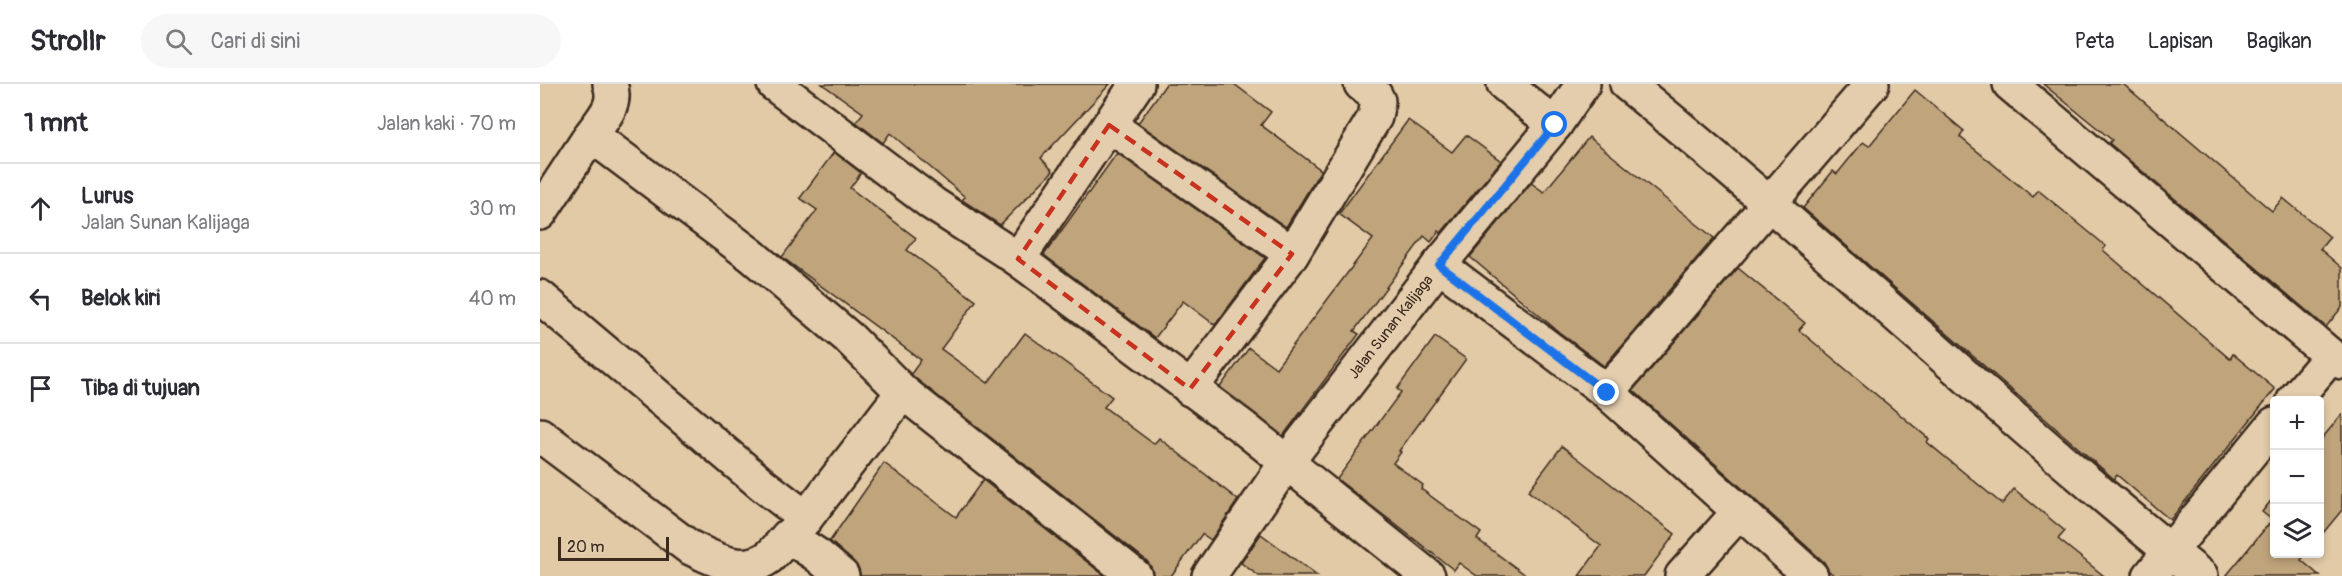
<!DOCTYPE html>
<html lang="id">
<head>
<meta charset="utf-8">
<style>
	:root { --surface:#fff; --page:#f7f7f7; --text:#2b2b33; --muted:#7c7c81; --line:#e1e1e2 }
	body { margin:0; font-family:Pangolin,sans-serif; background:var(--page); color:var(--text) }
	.controls { position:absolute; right:18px; bottom:18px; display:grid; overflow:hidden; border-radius:6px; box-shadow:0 3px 9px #0003 }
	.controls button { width:54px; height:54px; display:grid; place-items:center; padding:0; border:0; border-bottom:2px solid var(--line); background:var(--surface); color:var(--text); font:30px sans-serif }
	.scale { position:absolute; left:18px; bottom:15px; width:111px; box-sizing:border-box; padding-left:6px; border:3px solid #3b2a1e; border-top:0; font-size:16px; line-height:21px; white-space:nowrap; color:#3b2a1e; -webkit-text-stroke:4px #e3cdad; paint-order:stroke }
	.stop { position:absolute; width:18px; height:18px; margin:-14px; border:4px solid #1a73e8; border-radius:50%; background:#fff }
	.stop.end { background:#1a73e8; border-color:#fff; box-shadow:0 2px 6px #0008 }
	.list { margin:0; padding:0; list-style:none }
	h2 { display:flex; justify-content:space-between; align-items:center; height:78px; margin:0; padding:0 24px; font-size:26px }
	h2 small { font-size:20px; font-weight:400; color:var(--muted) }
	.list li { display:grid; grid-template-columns:39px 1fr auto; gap:18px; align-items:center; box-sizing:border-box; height:90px; padding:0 24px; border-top:2px solid var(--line) }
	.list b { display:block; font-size:22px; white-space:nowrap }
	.list p { margin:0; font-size:20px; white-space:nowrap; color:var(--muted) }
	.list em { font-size:20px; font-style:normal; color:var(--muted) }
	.icon { flex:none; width:33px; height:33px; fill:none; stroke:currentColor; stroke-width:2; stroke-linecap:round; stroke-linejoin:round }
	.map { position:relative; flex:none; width:1802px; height:492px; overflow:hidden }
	header { display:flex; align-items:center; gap:36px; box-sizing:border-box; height:84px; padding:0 30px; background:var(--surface); border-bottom:2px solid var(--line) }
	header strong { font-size:28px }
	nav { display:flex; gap:33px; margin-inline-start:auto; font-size:21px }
	.search { width:420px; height:54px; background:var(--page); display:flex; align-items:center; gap:15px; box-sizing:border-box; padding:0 21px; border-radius:33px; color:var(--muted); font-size:22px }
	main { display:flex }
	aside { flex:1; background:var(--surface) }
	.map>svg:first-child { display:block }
	.building { fill:#bfa47b; stroke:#3b2a1e; stroke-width:1.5 }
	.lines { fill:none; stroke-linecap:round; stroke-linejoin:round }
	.minor-casing { stroke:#3b2a1e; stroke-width:38 }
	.minor { stroke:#e3cdad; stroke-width:33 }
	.route { stroke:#1a73e8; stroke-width:8 }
	.marked { fill:none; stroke:#c8321e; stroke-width:4.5; stroke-dasharray:12 8; stroke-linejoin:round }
	.labels { text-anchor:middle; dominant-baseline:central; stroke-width:5; stroke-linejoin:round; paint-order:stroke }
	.street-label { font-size:15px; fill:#3b2a1e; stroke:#e3cdad }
</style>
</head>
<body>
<header>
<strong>Strollr</strong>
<div class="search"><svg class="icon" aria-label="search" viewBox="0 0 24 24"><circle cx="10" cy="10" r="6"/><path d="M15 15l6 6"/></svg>Cari di sini</div>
<nav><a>Peta</a><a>Lapisan</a><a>Bagikan</a></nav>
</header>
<main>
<aside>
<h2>1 mnt<small>Jalan kaki · 70 m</small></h2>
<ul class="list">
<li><svg class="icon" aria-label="ahead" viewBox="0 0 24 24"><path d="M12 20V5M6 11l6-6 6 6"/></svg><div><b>Lurus</b><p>Jalan Sunan Kalijaga</p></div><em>30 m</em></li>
<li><svg class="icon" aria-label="left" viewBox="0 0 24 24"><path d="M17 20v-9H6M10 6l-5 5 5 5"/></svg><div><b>Belok kiri</b></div><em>40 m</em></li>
<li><svg class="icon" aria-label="arrive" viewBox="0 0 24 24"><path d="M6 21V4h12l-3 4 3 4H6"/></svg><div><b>Tiba di tujuan</b></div></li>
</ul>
</aside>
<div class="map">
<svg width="1802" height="492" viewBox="0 0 1802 492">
	<rect width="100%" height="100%" fill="#e2caa7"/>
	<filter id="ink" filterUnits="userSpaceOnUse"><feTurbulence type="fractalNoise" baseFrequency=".0167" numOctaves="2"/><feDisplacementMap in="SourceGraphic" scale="12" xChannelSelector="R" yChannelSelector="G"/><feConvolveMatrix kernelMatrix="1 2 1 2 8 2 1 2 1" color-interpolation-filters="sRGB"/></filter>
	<g filter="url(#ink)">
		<g class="building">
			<polygon points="282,0 570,0 501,74 513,87 460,141 422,116 425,113 350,49 343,59 316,38 323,29"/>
			<polygon points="626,0 694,0 731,28 721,41 781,86 746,143 598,39"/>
			<polygon points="1503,0 1583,0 1732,127 1743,114 1790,153 1780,165 1802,184 1802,223 1786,243 1569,59 1572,56"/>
			<polygon points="1375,6 1424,47 1420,53 1493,113 1498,106 1566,162 1563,166 1690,275 1693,270 1735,305 1630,436 1577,391 1574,395 1263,124 1293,87 1297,90 1323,58 1329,62"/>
			<polygon points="868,36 912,68 926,51 961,77 901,149 899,147 891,158 884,152 814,247 819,250 743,352 680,303 709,264 736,284 833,155 799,130"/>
			<polygon points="1049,53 1174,154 1064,282 1019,248 930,173 991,99 1004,108"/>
			<polygon points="294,68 321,89 310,104 376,154 367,166 436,217 401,265 448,299 485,249 572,313 564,323 614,360 619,354 698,416 671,456 662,450 631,492 613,492 612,485 607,477 375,294 371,290 381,276 242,173 277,126 260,114"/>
			<polygon points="577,69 725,174 675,241 643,217 615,254 504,171"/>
			<polygon points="1198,184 1265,239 1259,246 1389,355 1387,358 1462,420 1474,405 1525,447 1518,455 1564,492 1295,492 1289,487 1284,478 1093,306"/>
			<polygon points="895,253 926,275 859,367 861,368 853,379 883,401 881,405 941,449 937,455 987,492 937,492 919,479 914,486 797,395 861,308 857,305"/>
			<polygon points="1802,330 1802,426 1779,454 1779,358"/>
			<polygon points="1022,362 1135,450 1104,492 1039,492 1061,462 988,407"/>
			<polygon points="344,379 416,433 443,396 565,492 320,492 319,485 314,478 290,457"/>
			<polygon points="1734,413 1734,470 1766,470 1761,476 1780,492 1686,492 1732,436 1722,428"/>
			<polygon points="721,450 777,492 719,492 701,479"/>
		</g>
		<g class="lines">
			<g class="minor-casing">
				<g id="minor">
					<path d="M70,0C78,21 62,35 51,51L211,171L309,254L363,308L595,492"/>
					<polyline points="234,0 393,120 478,175"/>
					<polyline points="597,0 478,175 704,344 888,492"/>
					<polyline points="964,0 1015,41"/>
					<path d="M1087,0C1283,159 1464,334 1661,492"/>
					<polyline points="1470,0 1791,272 1802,278"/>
					<polyline points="569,41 752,170"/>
					<polyline points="0,129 51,51"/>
					<polyline points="899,181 1067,308 1271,492"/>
					<polyline points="0,213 223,401 266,434"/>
					<polyline points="650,305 752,170 835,33 838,17 835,11 821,0"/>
					<polyline points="1067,308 1332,0"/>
					<polyline points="1754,316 1791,272"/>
					<path d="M0,351L149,463C173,475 204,492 229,473C236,467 242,459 248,452L277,471L302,492"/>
					<polyline points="252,449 266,434 363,308"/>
					<polyline points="669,492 746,379 899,181 1015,41 1043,0"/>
					<polyline points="1142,492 1200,427"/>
					<polyline points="1610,492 1734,340"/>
				</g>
			</g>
			<use href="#minor" class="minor"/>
		</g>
	</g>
	<g class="lines" filter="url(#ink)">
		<polyline class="route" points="1015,41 899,181 1067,309"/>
	</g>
	<path class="marked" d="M569,41L752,170L650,305L478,175Z"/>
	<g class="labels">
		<g class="street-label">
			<text transform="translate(851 243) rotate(-52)">Jalan Sunan Kalijaga</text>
		</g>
	</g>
</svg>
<div class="controls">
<button>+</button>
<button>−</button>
<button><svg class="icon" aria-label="layers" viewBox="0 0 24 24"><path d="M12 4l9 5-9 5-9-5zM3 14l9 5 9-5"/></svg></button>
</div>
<div class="scale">20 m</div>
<div class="stop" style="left:1015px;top:41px"></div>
<div class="stop end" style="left:1067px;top:309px"></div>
</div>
</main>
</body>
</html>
